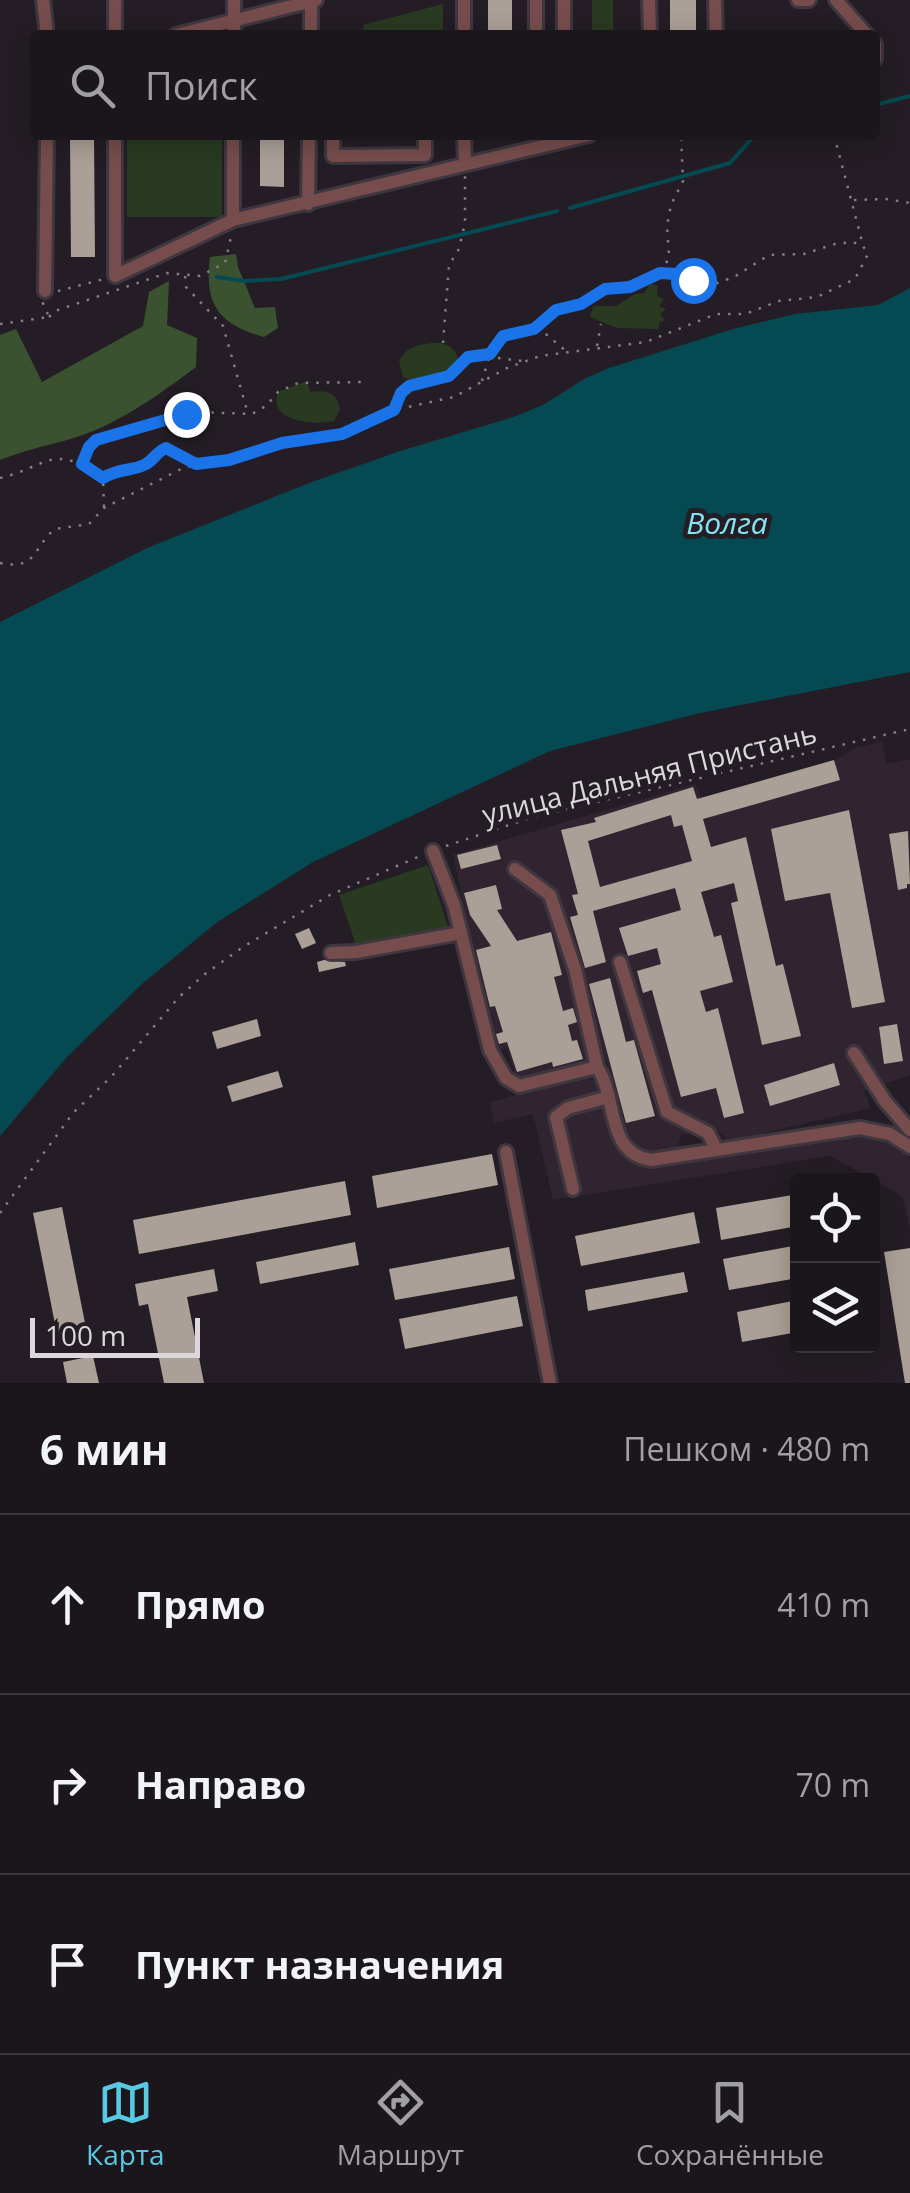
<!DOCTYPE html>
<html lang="ru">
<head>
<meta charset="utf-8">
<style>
	:root { --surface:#1b161c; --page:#282329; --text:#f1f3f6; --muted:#a09fa3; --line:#39353b; --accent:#57c9e2 }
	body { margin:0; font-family:"Open Sans",sans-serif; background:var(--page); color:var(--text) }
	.controls { position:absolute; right:30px; bottom:30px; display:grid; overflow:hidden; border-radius:10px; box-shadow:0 5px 25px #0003 }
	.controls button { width:90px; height:90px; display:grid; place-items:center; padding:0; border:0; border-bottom:2px solid var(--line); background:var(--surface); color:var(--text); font:50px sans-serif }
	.scale { position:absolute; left:30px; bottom:25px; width:170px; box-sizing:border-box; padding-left:10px; border:5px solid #dcd7dd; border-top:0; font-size:28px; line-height:35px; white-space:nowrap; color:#dcd7dd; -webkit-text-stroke:8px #241d25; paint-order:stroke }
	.stop { position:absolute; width:30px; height:30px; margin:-22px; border:8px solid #1a73e8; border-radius:50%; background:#fff }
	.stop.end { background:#1a73e8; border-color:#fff; box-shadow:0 2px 10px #0008 }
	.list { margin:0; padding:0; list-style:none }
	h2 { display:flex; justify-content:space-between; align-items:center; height:130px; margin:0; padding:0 40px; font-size:42px }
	h2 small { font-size:32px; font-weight:400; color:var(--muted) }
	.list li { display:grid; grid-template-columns:65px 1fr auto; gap:30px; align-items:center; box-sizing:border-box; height:180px; padding:0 40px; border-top:2px solid var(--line) }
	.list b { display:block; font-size:38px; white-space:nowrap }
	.list em { font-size:32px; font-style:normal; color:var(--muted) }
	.icon { flex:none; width:55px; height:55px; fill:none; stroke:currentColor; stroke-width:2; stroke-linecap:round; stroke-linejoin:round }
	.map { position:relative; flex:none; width:910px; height:1383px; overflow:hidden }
	.search { position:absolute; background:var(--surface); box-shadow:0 5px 25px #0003; left:30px; right:30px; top:30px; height:110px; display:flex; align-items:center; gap:25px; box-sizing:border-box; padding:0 35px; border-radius:10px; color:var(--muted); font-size:38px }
	.sheet { height:670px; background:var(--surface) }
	nav { display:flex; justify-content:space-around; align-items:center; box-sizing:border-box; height:140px; border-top:2px solid var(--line); background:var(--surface); font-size:28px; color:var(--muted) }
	nav a { display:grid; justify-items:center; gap:5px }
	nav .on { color:var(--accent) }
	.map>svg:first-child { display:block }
	.built { fill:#302431 }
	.green { fill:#293a21 }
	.forest { fill:#3a522f }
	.water { fill:#054a52 }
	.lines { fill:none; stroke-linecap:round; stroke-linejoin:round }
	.stream { stroke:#054a52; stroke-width:4 }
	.building { fill:#aaa097; fill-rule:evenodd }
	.minor-casing { stroke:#3e373f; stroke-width:18 }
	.path { stroke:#837d84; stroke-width:2.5; stroke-dasharray:2.5 8; stroke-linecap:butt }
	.minor { stroke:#764d4c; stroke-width:12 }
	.route { stroke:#1a73e8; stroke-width:12 }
	.labels { text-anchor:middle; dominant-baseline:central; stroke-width:10; stroke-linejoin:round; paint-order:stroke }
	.street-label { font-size:28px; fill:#dcd7dd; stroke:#241d25 }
	.water-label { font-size:30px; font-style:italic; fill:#84e4f1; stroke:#241d25 }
</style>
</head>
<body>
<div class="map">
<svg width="910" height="1383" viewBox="0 0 910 1383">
	<rect width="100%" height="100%" fill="#241d25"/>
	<g class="built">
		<polygon points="882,742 887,764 910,759 910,1075 864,1091 871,1108 730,1141 718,1131 681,1135 677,1149 647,1153 629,1142 606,1059 517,1080 507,1048 488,1056 490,1028 453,855 695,784 703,802 834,761 855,748"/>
		<polygon points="589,1079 598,1081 603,1092 614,1146 630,1162 644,1166 838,1137 869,1136 890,1139 906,1152 910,1160 910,1228 904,1201 897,1193 830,1156 553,1200 533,1114 494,1123 490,1102 572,1080"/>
	</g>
	<g class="green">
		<rect x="592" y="0" width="21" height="30"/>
		<polygon points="443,4 443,35 365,35 363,25"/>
		<rect x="127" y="135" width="95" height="82"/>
		<polygon points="650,283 658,286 657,296 664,299 659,306 666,309 660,314 665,320 659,323 659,329 617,328 590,317 593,306 616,306 635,294 645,293"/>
		<path d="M440,343C452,345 459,353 458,366L447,376L414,382L403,377L399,362C406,345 423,343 440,343Z"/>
		<path d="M307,381L310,392C326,390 337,392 340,409L334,421C314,426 267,421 278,392Z"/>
		<polygon points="428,865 449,929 356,945 339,895"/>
	</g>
	<g class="forest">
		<path d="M236,254L238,267L255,308L275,307L278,328L264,337C218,324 204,304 210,257Z"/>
		<path d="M169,281L167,325L197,338L196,367C157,396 115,427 67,440C44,446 23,451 0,460V335L16,329L42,382L143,326L149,292Z"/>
	</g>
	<polygon class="water" points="910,288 910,672 700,713 550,751 313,862 216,923 142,984 67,1057 0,1136 0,622 147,548 309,483 400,451 513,417 543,405 584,379 609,368 733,329 795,314 878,305"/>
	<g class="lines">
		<g class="stream">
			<polyline points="875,105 910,96"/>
			<polyline points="570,208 730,163 755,135"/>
			<polyline points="217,277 245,281 281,279 557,211"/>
		</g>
	</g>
	<g class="building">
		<rect x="488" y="0" width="24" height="35"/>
		<rect x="670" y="0" width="26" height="35"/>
		<polygon points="70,135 94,135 95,257 71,257"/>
		<polygon points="260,135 284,135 284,187 260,186"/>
		<path d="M834,760L840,780L703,819L711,847L746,837L776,966L783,964L801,1036L762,1045L731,903L738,901L734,883L701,892L714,937L721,935L733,982L700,991L706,1012L718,1008L744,1113L724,1118L716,1088L681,1097L652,990L643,993L637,971L661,964L657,948L628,956L619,928L681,910L675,888L593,911L606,962L585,968L570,917L578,915L572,895L578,894L561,830L596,822L594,818L693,787L697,799ZM671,815L674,827L682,825L692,861L600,887L588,841Z"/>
		<polygon points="849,810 885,1002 852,1008 830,893 785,901 771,829"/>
		<polygon points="908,831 910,884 907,884 907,888 898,890 889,834"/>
		<polygon points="497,845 501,859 461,869 457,855"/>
		<polygon points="496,885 502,909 497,910 517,941 551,932 562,975 554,977 563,1011 573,1008 577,1022 568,1025 572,1041 577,1040 583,1059 553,1067 552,1062 517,1072 507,1042 499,1044 496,1034 503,1032 495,1006 490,1007 476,950 491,946 470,915 464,893"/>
		<polygon points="309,928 316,943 302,949 295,934"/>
		<polygon points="324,960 345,962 346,966 319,972 317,962"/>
		<polygon points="610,978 626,1042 634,1040 655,1116 626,1123 589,984"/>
		<polygon points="257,1019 261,1036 217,1049 212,1032"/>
		<polygon points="897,1024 903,1061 884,1064 879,1027"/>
		<polygon points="834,1063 840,1085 770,1106 764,1085"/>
		<polygon points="278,1071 283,1087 232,1102 227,1086"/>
		<polygon points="492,1154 498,1185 377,1208 372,1176"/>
		<polygon points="345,1181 351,1215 139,1254 133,1220"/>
		<polygon points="798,1194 798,1226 721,1240 716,1208"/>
		<polygon points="62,1207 86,1328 57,1334 33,1213"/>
		<polygon points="694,1212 700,1243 581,1266 575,1236"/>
		<polygon points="355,1242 359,1265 260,1284 256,1262"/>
		<polygon points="798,1245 798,1278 729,1290 723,1259"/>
		<polygon points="509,1247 515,1279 395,1300 389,1269"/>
		<polygon points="910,1248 910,1383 905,1383 884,1252"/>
		<polygon points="214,1269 218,1291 187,1297 204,1383 164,1383 148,1304 139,1306 135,1284"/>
		<polygon points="684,1272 688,1292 588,1311 585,1290"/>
		<polygon points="517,1296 523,1326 405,1349 399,1319"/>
		<polygon points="798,1300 798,1332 742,1342 737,1312"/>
		<polygon points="93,1356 99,1383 67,1383 63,1362"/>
	</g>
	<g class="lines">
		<g class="minor-casing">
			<g id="minor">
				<polyline points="43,0 47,35"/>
				<polyline points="564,0 564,35"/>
				<polyline points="649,0 650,35"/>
				<polyline points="715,0 716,35"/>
				<polyline points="798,0 809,0"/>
				<polyline points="836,0 867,35"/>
				<polyline points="115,35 115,0"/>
				<polyline points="176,35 316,0"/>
				<polyline points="234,35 234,0"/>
				<polyline points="311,35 311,0"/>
				<polyline points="464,35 464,0"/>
				<polyline points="536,35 536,0"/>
				<polyline points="875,44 875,59"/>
				<polyline points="115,135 115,276 233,220 589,135"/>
				<polyline points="333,135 333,156 425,155 425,135"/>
				<polyline points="464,135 465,164"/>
				<polyline points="308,204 309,135"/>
				<polyline points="233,220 233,135"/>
				<polyline points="45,291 47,135"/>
				<path d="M433,851L454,905L490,1050L506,1078L519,1086L597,1067C618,1098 605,1153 651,1160L860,1128L890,1134L910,1147"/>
				<polyline points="515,869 550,895 575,969 597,1067"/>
				<polyline points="331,953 356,952 461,933"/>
				<polyline points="620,962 667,1112 708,1133 717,1150"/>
				<polyline points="854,1053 885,1101 910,1130"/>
				<polyline points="506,1152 550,1383"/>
				<polyline points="573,1189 556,1117 568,1108 609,1097"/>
			</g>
		</g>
		<g class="path">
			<polyline points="834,135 863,245"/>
			<polyline points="854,200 886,199 910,203"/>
			<polyline points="663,273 669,255 667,226 671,205 683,181 681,135"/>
			<polyline points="185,276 186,287 223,326 248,414"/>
			<polyline points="58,291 104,279"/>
			<polyline points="49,317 55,311 167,273 200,276 225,263 231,237"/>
			<polyline points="0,324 49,317 42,301"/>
			<polyline points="443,343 449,265 459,249 465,223 465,176"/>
			<polyline points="597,346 601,324"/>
			<polyline points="482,381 490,354 508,334 541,330 566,351"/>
			<path d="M394,409C410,374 419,387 448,377C458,373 464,360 473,355L522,361"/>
			<polyline points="83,464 96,439 197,412 252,414 266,406 278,392 298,383 366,382"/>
			<path d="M0,478C47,467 52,442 101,477"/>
			<polyline points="104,507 103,478 119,469 142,466 162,449 175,451 196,464"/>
			<path d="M0,563C38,571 33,546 55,529L89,524L104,508L185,467L229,460L283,443L326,440L342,434L394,410L454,397L507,368L540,356L646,342L716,314H745L779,301L817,297L855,279L868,254L863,246L853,242L835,244L804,254L769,255L734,277L717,283L660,273L634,285L605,289L581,304L556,310L534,329"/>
			<polyline points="446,846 533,817 910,729"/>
			<polyline points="0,1213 73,1113 112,1076 179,997 205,974 243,947 330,895 420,856"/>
		</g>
		<use href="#minor" class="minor"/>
	</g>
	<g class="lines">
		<path class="route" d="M186,414L96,440L89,447L82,464L103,478C118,468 135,471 146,464C155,459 156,452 166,448L196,464L229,460L282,443L342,434L394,410L401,393L409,386L449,376L468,357L490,354L503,336L534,329L556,310L581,304L605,289L630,287L660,273L677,274L693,280"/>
	</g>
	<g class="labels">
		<g class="street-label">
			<text transform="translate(649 773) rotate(-14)">улица Дальняя Пристань</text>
		</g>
		<g class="water-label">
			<text x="727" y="522">Волга</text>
		</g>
	</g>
</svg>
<div class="controls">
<button><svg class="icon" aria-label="locate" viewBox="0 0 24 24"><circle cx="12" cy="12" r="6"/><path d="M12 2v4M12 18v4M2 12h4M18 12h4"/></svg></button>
<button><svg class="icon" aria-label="layers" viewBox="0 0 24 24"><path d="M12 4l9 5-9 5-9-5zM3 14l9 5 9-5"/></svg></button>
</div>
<div class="scale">100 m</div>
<div class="stop" style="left:693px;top:280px"></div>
<div class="stop end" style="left:186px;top:414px"></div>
<div class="search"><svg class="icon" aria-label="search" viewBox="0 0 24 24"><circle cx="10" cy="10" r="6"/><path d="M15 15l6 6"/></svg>Поиск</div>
</div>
<section class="sheet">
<h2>6 мин<small>Пешком · 480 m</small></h2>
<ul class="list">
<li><svg class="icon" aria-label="ahead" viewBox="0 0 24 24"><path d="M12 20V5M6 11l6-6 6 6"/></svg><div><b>Прямо</b></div><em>410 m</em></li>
<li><svg class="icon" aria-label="right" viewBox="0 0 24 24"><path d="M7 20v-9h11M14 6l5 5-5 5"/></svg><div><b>Направо</b></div><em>70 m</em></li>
<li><svg class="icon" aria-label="arrive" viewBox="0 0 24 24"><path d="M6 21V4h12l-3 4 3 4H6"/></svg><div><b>Пункт назначения</b></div></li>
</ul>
</section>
<nav>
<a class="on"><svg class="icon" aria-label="map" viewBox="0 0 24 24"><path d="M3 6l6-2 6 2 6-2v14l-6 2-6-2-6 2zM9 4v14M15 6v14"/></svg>Карта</a>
<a><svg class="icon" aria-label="directions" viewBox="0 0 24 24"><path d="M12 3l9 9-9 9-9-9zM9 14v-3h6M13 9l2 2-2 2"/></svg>Маршрут</a>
<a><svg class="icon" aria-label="saved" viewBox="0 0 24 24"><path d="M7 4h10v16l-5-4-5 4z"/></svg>Сохранённые</a>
</nav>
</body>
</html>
